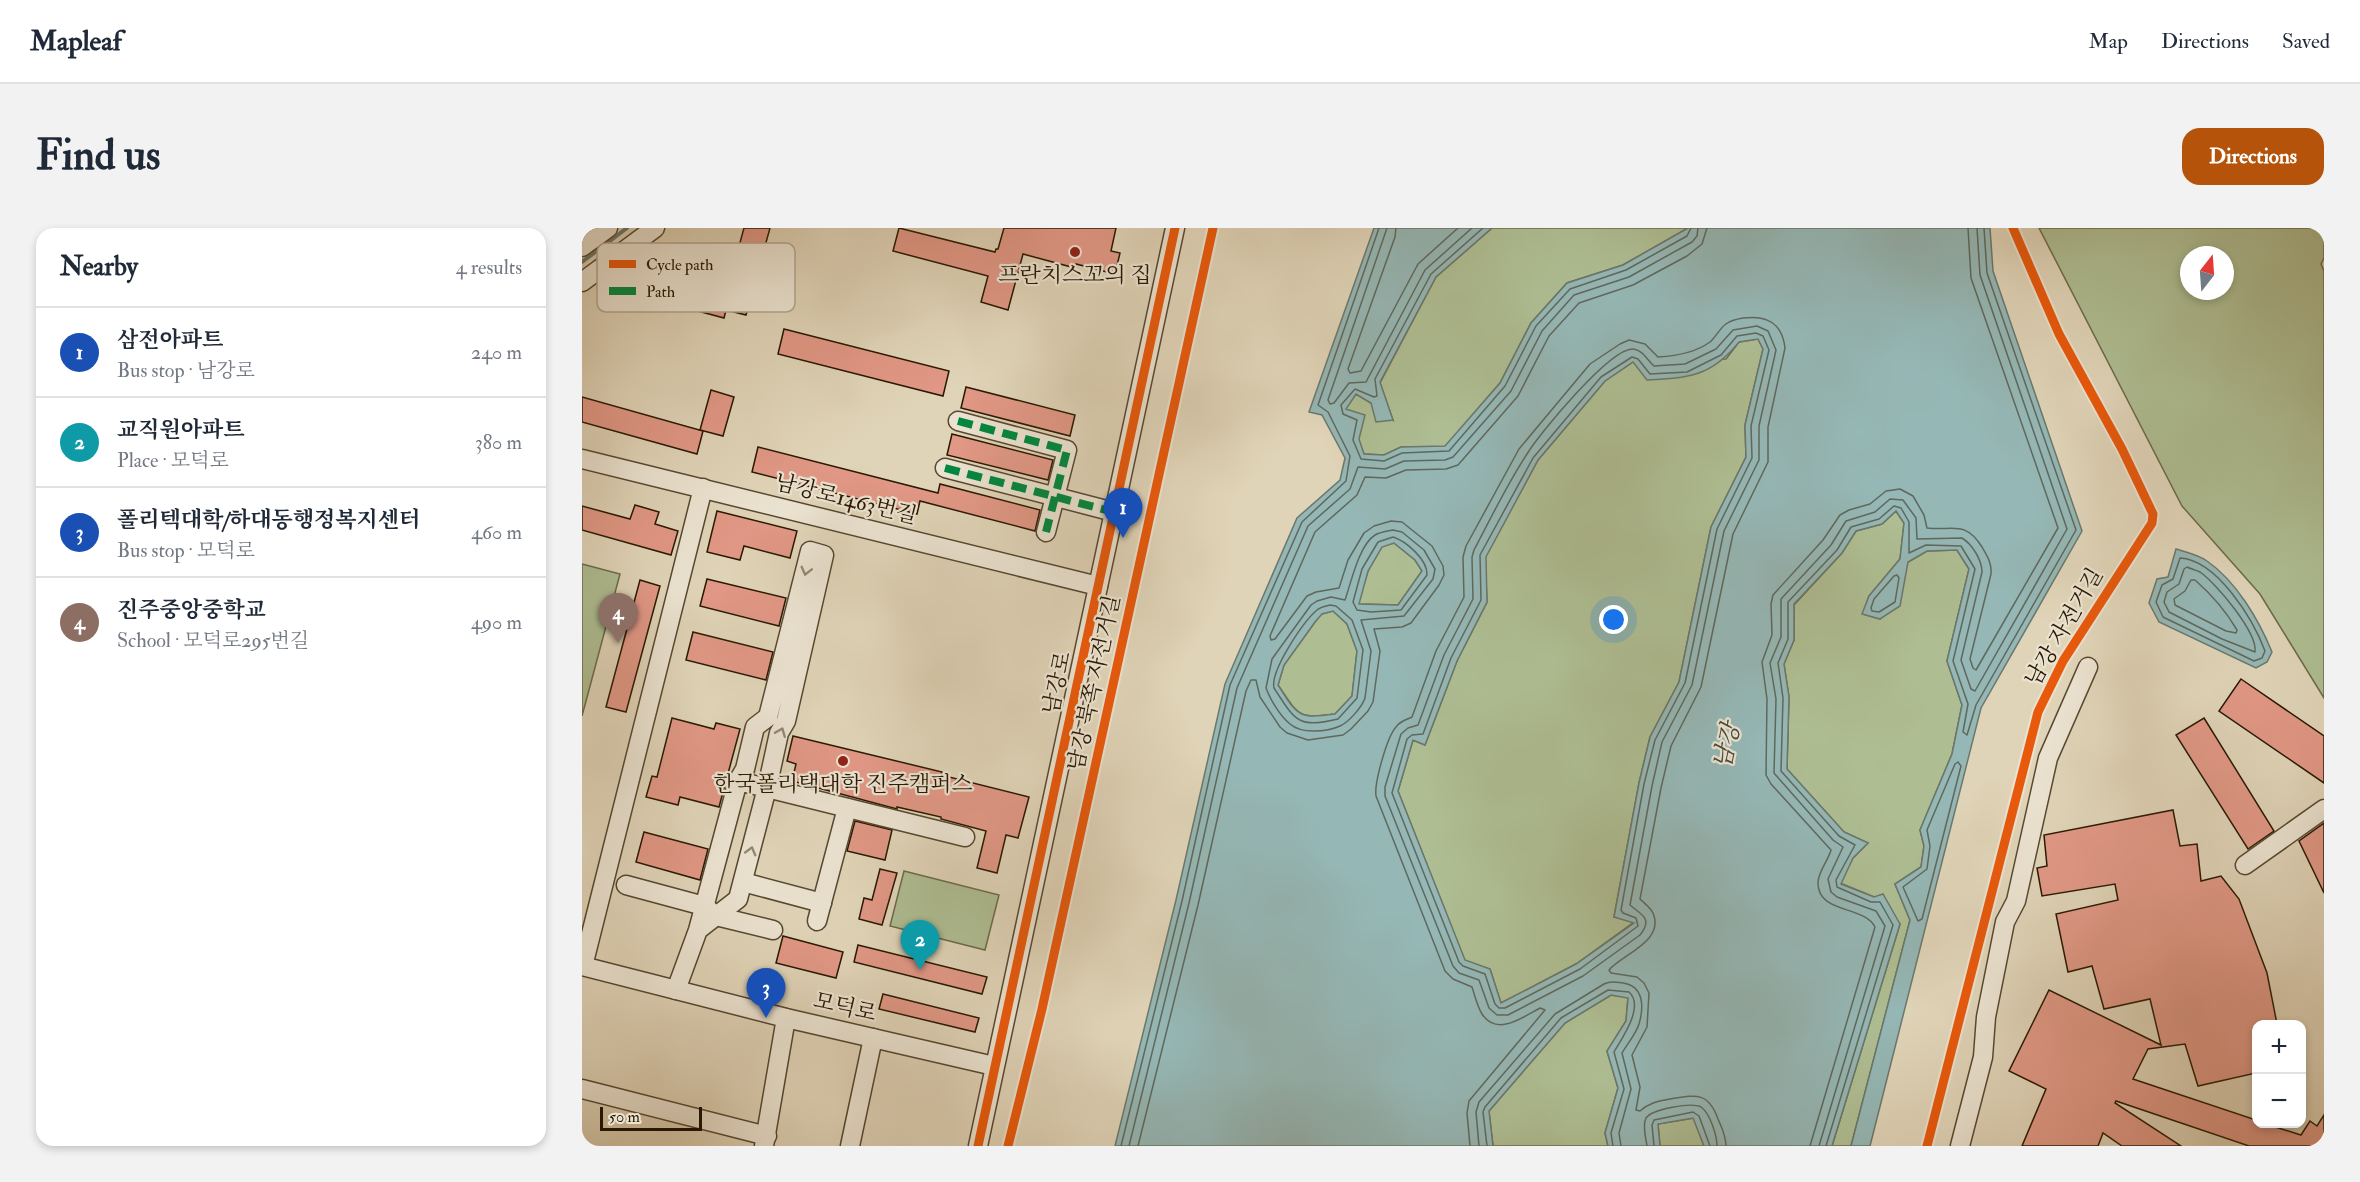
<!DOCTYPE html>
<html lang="en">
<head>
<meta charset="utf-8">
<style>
	:root { --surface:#fff; --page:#f2f2f3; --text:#1f2937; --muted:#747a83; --line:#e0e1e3; --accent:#b45309 }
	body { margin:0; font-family:"IM FELL Double Pica","Noto Serif KR",serif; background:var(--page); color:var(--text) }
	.controls { position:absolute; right:18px; bottom:18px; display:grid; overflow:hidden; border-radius:12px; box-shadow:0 3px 9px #0003 }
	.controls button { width:54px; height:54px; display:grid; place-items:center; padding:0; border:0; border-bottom:2px solid var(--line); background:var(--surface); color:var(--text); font:30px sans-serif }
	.compass { position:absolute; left:1598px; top:18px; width:54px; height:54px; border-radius:50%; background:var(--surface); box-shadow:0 3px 9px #0003; rotate:17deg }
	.scale { position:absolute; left:18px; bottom:15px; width:102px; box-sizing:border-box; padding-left:6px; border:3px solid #291902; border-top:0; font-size:16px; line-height:21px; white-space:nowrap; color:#291902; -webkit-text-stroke:4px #ebe3d1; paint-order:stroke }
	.you { position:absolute; left:1032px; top:392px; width:21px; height:21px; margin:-15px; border:4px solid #fff; border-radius:50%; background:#1a73e8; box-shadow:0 0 0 9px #1a73e833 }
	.badge { display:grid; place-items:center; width:39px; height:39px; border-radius:50%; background:var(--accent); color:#fff; font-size:20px; font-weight:700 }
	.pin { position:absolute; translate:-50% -50px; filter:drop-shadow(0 2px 3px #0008) }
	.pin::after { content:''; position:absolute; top:32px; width:21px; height:18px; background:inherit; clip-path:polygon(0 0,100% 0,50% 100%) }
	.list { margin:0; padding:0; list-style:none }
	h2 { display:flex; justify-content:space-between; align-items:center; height:78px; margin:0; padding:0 24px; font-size:26px }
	h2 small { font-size:20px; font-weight:400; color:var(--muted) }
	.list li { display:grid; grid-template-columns:39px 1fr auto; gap:18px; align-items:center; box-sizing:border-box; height:90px; padding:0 24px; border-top:2px solid var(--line) }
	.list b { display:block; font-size:22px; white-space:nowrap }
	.list p { margin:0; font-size:20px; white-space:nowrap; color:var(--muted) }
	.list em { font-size:20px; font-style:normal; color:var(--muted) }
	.map { position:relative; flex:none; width:1742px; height:918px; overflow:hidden; border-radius:18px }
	header { display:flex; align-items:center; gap:36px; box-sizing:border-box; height:84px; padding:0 30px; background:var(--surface); border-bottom:2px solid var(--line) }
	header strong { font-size:28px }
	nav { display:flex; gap:33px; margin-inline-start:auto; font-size:21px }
	.intro { display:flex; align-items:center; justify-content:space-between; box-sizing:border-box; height:144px; padding:0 36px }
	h1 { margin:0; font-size:42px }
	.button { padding:15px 27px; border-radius:18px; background:var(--accent); color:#fff; font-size:21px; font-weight:700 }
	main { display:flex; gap:36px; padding:0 36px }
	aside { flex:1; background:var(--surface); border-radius:18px; box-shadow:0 3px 9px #0003 }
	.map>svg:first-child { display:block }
	.green { fill:#aebd92; stroke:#6c6b4a; stroke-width:1.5; fill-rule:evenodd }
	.water { fill:#95b7b5; stroke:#6a786d; stroke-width:1.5; fill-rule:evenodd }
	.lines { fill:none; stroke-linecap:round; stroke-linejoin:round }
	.shore { stroke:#5f685c; stroke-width:1.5 }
	.stream { stroke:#6a786d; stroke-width:4 }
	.building { fill:#e19886; stroke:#291902; stroke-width:1.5 }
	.minor-casing { stroke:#574830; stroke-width:21 }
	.minor { stroke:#ebe3d1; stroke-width:18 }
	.quiet { stroke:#00873e; stroke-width:8; stroke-dasharray:15 8; stroke-linecap:butt }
	.cycleway-casing { stroke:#ebe3d1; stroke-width:13 }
	.cycleway { stroke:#e8590c; stroke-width:9 }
	.oneway { stroke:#948874 }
	.poi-dot { fill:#8f2418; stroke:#ebe3d1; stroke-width:2 }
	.labels { text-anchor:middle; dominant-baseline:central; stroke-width:4.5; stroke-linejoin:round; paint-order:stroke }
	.poi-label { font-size:22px; fill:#291902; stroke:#ebe3d1 }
	.street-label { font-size:22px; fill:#291902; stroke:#ebe3d1 }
	.water-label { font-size:24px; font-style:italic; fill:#494838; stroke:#ebe3d1 }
	.key { fill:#ebe3d1; stroke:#b1a693; stroke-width:1.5 }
	.key-label { font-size:16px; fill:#291902 }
</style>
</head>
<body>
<header>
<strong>Mapleaf</strong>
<nav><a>Map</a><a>Directions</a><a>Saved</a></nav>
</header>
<div class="intro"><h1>Find us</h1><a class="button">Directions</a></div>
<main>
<aside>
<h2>Nearby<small>4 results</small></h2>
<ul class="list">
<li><span class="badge" style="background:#1a4fb4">1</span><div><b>삼전아파트</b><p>Bus stop · 남강로</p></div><em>240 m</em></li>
<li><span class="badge" style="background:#0f9aa8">2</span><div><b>교직원아파트</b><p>Place · 모덕로</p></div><em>380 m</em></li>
<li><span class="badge" style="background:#1a4fb4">3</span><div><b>폴리텍대학/하대동행정복지센터</b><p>Bus stop · 모덕로</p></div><em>460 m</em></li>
<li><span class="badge" style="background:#8d6e63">4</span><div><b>진주중앙중학교</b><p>School · 모덕로295번길</p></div><em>490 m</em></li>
</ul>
</aside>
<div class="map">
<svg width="1742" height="918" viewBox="0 0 1742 918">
	<rect width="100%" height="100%" fill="#e0d4b8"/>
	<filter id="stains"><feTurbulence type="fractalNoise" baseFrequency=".00333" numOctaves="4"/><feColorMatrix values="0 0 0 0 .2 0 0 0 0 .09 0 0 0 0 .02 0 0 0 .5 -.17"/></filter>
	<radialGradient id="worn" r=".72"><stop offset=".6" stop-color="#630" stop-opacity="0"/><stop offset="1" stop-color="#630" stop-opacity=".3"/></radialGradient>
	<g class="green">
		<polygon points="910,0 1106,0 1041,37 985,55 949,95 918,155 863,219 819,219 802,227 782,226 763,181 774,166 789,175 811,192 798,155 854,49"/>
		<path d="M1457,0H1742V30L1739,36L1742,43V470L1678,366L1600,278ZM1607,27H1643V63H1607Z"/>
		<polygon points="1176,111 1181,121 1163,197 1164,229 1129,299 1097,454 1068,509 1057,555 1032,689 1052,694 994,736 919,775 908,741 883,733 816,563 831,512 843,517 875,433 905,374 903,329 956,232 1023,153 1051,134 1144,131 1157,114"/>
		<polygon points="1314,283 1322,295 1318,331 1287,368 1281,386 1298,391 1326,334 1345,323 1375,322 1387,341 1365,433 1380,477 1370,526 1338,602 1342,618 1339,639 1313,656 1328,692 1269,918 1250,918 1318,696 1292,669 1258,655 1271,630 1286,615 1262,604 1205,541 1207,469 1202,436 1212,412 1212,377 1260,325 1274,303 1300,296"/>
		<polygon points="812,315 833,332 840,343 816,377 776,376 786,343 800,318"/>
		<polygon points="0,336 38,346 0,488"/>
		<path d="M751,383L765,396L775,423L770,468L753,486C714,491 718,488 696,457L702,437L733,394L739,386Z"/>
		<polygon points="322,643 417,667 403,722 308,698"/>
		<polygon points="1029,767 1046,769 1044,793 1025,823 1036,860 1023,905 1026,918 911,918 907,883 983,795"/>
		<polygon points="1112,890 1122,918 1078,918 1076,896"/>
	</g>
	<g class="water">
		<path d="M792,0H910L854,49L798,154L811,192L794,194L789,175L774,166L764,181L783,187L777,211L782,226L802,227L819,219L863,218L918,155L949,95L985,55L1041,37L1106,0H1408L1411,43L1500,303L1399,480L1288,918H1269L1328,692L1313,656L1339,639L1342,618L1338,602L1370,526L1380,477L1365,433L1387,341L1375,322L1345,323L1326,334L1318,378L1298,391L1280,386L1287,368L1318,331L1322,295L1314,283L1300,296L1274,303L1260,325L1212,376V412L1202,436L1207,469L1205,541L1262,604L1286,615L1271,630L1259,656L1292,669L1301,666L1318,696L1250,918H1122L1111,890L1076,896L1078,918H1026L1023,905L1036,860L1025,823L1044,793L1046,770L1029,767L983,795L907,883L911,918H533L594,672L643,456L715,290L758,252L763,230L740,187L727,184ZM1176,111L1181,121L1163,197L1164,229L1129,299L1097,454L1068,509L1057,555L1032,689L1052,695L994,736L919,775L908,741L883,732L816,563L831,512L843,517L875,433L905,374L904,329L956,232L1023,153L1051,134L1065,152C1106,150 1129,149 1157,114ZM812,315L833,332L840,343L816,377L777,376L786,343L800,319ZM751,383L765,396L775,423L770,468L753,486C715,491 716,488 696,457L702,437L733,394L740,386Z"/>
		<path d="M1594,321C1604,324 1617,327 1625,333C1654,353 1677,392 1690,424L1685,434L1674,440L1577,394L1567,375L1575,351L1586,349Z"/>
	</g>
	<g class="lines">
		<g class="shore">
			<polyline points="805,0 746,172 748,176 752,175 767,155 784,154 843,42 890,0"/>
			<polyline points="814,0 813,9 766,141 768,145 779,143 836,36 876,0"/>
			<polyline points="901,0 849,46 793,151 795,168 792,169 773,161 759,177 761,186 775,192 771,212 779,231 802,233 820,225 867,223 923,158 954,98 988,61 1044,42 1105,8 1109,0"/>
			<path d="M1175,98L1186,103L1194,122L1177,198V232L1142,303L1110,457L1080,514L1070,558L1048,677C1058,686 1072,690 1058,707L1001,748L926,787H915L907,780L897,752L877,745L871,738L803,568V559L819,506L826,500L836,497L862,427L891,371L890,329L892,322C909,290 925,256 945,226C958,205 1028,120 1051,121C1061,122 1065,132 1072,138L1103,136L1134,121L1151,102Z"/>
			<polygon points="1174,105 1181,108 1187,122 1169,198 1170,230 1135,301 1103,455 1073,512 1062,556 1039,682 1041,685 1054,690 1056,698 998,741 923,780 917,780 913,776 903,746 881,738 877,734 810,565 825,511 830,507 841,506 869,430 899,372 898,327 951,230 1019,149 1050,129 1056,131 1068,146 1105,144 1139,127 1155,108"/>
			<path d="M811,302L820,304L842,322L853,341L851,351L822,388L779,392L789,423L783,470C780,479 767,494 758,498C745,504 719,506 708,496C698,488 688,471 684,460L690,431L729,377L735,373L749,369L763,372C769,355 777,317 793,307C798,304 806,303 811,302Z"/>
			<path d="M811,309C824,313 846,332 845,347L819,382L789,384L775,382L771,374L780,341L796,314Z"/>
			<path d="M1598,330C1635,332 1671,391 1683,423L1680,430L1672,433L1581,389L1574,374L1580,357L1591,351Z"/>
			<path d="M1605,339C1609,341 1614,342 1618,344C1634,355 1676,405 1673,424L1640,411L1587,384L1582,374L1585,364L1597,356L1602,341Z"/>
			<polygon points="1315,347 1317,350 1313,374 1297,384 1290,383 1289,380 1292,371 1312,348"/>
			<path d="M1609,352H1613C1629,366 1644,383 1655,402L1654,405L1644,403L1593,377L1592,371L1603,363Z"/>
			<path d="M748,377L754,378L770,392L781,422L775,470L756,491C715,501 713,492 692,460C688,443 721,394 735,382C738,379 744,378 748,377Z"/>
			<polygon points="1376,534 1379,538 1340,691 1336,693 1321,659 1345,641 1348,618 1345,602 1373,536"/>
			<polyline points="539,918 600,673 648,457 720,294 764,253 768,228 746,184 736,177 797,0"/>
			<polyline points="547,918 607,675 655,460 726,298 768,261 776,239 803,241 822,233 863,232 871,229 929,163 960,103 992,67 1047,49 1110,14 1115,8 1116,0"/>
			<polyline points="556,918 616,677 664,463 669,452 674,452 678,469 698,499 705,505 726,512 761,507 769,501 786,483 791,474 798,423 792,401 820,399 829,395 857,357 862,347 861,338 850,318 820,294 809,293 792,298 782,305 766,332 757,360 734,364 725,368 693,411 689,412 688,408 733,304 775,267 783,249 804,250 824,242 864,241 876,237 936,168 967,108 997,75 1051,57 1105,28 1120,16 1125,0"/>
			<path d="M888,918L885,885L887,873L963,782L958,780C941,789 915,809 900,786C895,778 893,768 890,759L871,751L863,743L794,568C792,555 805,509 814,499C818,493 824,492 830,489L854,423L882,369L881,329L884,318L937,221L1008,136L1038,116L1047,112L1063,116L1076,129C1094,128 1113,125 1128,114C1134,109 1137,101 1144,96C1149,92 1155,91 1161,90C1185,87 1200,95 1203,120L1186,199V234L1151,306L1119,459L1089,518L1079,560L1058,671C1062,675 1068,679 1071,685C1083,713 1041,726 1027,742L1029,745L1055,749L1062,755L1067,765L1065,799L1050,827L1058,859L1054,882L1058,883C1067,875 1076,873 1088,871C1113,867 1126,863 1136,891C1140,900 1144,908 1144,918"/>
			<path d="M897,918L894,884L897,874L973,786L1022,756C1029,753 1034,754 1041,755C1062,758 1062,779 1057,796C1054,806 1045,816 1040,825L1049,861L1037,905L1039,918"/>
			<path d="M905,918L901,884L903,879L979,790L1026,762L1047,764C1063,778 1040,810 1032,824L1042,861L1029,905L1031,918"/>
			<path d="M1065,918C1064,910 1060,898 1064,890C1070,881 1110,874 1119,879C1128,885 1135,908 1135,918"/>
			<polyline points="1072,918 1070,897 1072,892 1111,884 1117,888 1128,918"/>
			<path d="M1228,918L1293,699C1282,677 1235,686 1236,654C1237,642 1246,633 1249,622L1189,556L1184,547L1185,471L1180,434L1190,407L1189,376L1191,367L1241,312L1258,287L1267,282L1288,276L1304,263L1318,261L1331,268L1342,287L1345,300C1371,303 1383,292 1400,319C1405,328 1410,335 1409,346L1388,431L1391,440L1394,442L1476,300L1389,50L1386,0"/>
			<path d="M1237,918L1303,698L1294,683L1255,669L1249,664L1246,651L1261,619L1251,612L1192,545L1194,471L1188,435L1199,409V371L1249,317L1264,293L1293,284L1308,271L1321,272L1334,290L1335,311L1380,310C1390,316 1400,332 1400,344L1379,432L1389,461L1393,463L1485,301L1398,47L1395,0"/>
			<polyline points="1244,918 1311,697 1298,674 1289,674 1255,659 1254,652 1273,617 1257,608 1199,543 1201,470 1196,435 1206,411 1206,374 1255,322 1269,299 1297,291 1312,278 1319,280 1327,294 1327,325 1344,317 1379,318 1393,341 1371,433 1386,476 1381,504 1385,507 1394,477 1494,302 1405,45 1402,0"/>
		</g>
		<polyline class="stream" points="0,34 45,0"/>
	</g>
	<g class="building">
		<polygon points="162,0 188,0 164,87 144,82 142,90 71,71 77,51 143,69"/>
		<polygon points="317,0 413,24 414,21 416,21 422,0 534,0 529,23 538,25 533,46 494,36 493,40 441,26 426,82 399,74 406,48 311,23"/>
		<polygon points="202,101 367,143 361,168 196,126"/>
		<polygon points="384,159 493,187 488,208 379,180"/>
		<polygon points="129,162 152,169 141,208 118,202"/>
		<polygon points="0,169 121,203 115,226 0,194"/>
		<polygon points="370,206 471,232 466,252 365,227"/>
		<polygon points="176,219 356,265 358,256 458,282 453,303 338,273 335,286 170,244"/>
		<polygon points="53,277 77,284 73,296 96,303 89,327 0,302 0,278 48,291"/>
		<polygon points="135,283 215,303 208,330 162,318 158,332 125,324"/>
		<polygon points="125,351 204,370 197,398 118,378"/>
		<polygon points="58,352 78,358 44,484 24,479"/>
		<polygon points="111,404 191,424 184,452 104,432"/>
		<polygon points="1659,451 1742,508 1742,555 1637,483"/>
		<polygon points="90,490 132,501 134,495 158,501 137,579 98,569 96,577 64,569 70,548 75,549"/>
		<polygon points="1622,490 1692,603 1666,621 1594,507"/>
		<polygon points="211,508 360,544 359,547 447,569 436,610 424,607 415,645 395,640 404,603 359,591 359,589 315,579 315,581 210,553 214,536 205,533"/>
		<polygon points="1591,582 1598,618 1615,616 1619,653 1639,648 1657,671 1685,745 1695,796 1674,796 1674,845 1616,858 1603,816 1566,821 1551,851 1674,892 1674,896 1684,896 1719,907 1728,893 1735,898 1742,887 1742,918 1667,918 1534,873 1533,875 1599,918 1540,918 1521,905 1516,918 1440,918 1464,861 1427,843 1467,762 1579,817 1568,771 1522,781 1510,738 1486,744 1474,686 1536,672 1533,656 1460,668 1455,640 1465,638 1462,607"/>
		<polygon points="273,593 310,602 303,632 265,623"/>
		<polygon points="1742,595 1742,665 1717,613"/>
		<polygon points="62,604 126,621 118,652 54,634"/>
		<polygon points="298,641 315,645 300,697 277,691 282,670 290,672"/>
		<polygon points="201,708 261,724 254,750 194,735"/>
		<polygon points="276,717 405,749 400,766 272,734"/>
		<polygon points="301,766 397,790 393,804 297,781"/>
	</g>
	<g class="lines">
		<g class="minor-casing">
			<g id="minor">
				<polyline points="0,19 26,0"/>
				<polyline points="0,54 73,0"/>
				<polyline points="376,193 485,222 464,304"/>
				<polyline points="0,231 516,358"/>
				<polyline points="363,240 532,284"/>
				<polyline points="156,553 163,541 173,499 186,489 228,323 242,327 204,493 197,505 185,560 383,609"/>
				<polyline points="1663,637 1742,581"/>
				<polyline points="161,654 240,675"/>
				<polyline points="44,657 122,678 134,688 191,702"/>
				<polyline points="235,693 265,580"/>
				<polyline points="0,738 204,790 412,838"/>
				<polyline points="1,738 121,260"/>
				<polyline points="94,762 116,702 156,553 185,560 156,671 116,702"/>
				<polyline points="0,861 185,908"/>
				<polyline points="182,918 204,790"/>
				<polyline points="268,918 291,810"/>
				<polyline points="396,918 593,0"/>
				<polyline points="1378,918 1401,829 1404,789 1423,694 1434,673 1466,530 1506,439"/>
			</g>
		</g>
		<use href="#minor" class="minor"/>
		<g class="quiet">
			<polyline points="376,193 485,222 464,304"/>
			<polyline points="363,240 532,284"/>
		</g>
		<g class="cycleway-casing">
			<g id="cycleway">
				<polyline points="396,918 593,0"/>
				<polyline points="426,918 460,781 631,0"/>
				<polyline points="1345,918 1456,484 1481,433 1570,295 1571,286 1540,221 1477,106 1431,0"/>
			</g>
		</g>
		<use href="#cycleway" class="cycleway"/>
	</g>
	<defs><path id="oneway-chevron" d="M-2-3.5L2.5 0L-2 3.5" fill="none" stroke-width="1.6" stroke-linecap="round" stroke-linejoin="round" transform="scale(1.5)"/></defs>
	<g class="oneway">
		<use href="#oneway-chevron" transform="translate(224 343) rotate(104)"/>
		<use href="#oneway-chevron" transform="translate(199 504) rotate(-68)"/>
		<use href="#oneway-chevron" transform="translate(169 623) rotate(-75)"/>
	</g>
	<g class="poi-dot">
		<circle cx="493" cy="24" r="6"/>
		<circle cx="261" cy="533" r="6"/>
	</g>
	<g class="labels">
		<g class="poi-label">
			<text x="493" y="47">프란치스꼬의 집</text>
			<text x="261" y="556">한국폴리택대학 진주캠퍼스</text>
		</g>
		<g class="street-label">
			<text transform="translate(264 271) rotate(14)">남강로1463번길</text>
			<text transform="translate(1482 399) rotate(-60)">남강 자전거길</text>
			<text transform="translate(475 455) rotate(-78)">남강로</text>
			<text transform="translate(512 455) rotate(-78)">남강 북쪽 자전거길</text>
			<text transform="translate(263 779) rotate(13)">모덕로</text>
		</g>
		<g class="water-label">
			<text transform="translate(1145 518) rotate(-77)">남강</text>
		</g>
	</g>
	<rect x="15" y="15" width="198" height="69" rx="9" class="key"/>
	<rect x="27" y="32" width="27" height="8" fill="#e8590c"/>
	<rect x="27" y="59" width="27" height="8" fill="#00873e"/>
	<g class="key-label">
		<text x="64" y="42">Cycle path</text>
		<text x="64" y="69">Path</text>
	</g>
	<rect width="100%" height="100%" filter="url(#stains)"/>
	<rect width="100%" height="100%" fill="url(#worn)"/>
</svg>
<div class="controls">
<button>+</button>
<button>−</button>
</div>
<svg class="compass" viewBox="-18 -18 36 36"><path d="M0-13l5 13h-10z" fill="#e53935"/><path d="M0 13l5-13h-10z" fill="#747a83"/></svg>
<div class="scale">50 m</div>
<div class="you"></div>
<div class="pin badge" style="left:541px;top:310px;background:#1a4fb4">1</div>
<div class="pin badge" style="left:338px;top:742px;background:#0f9aa8">2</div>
<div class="pin badge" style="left:184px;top:790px;background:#1a4fb4">3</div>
<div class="pin badge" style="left:36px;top:415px;background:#8d6e63">4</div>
</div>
</main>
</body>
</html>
